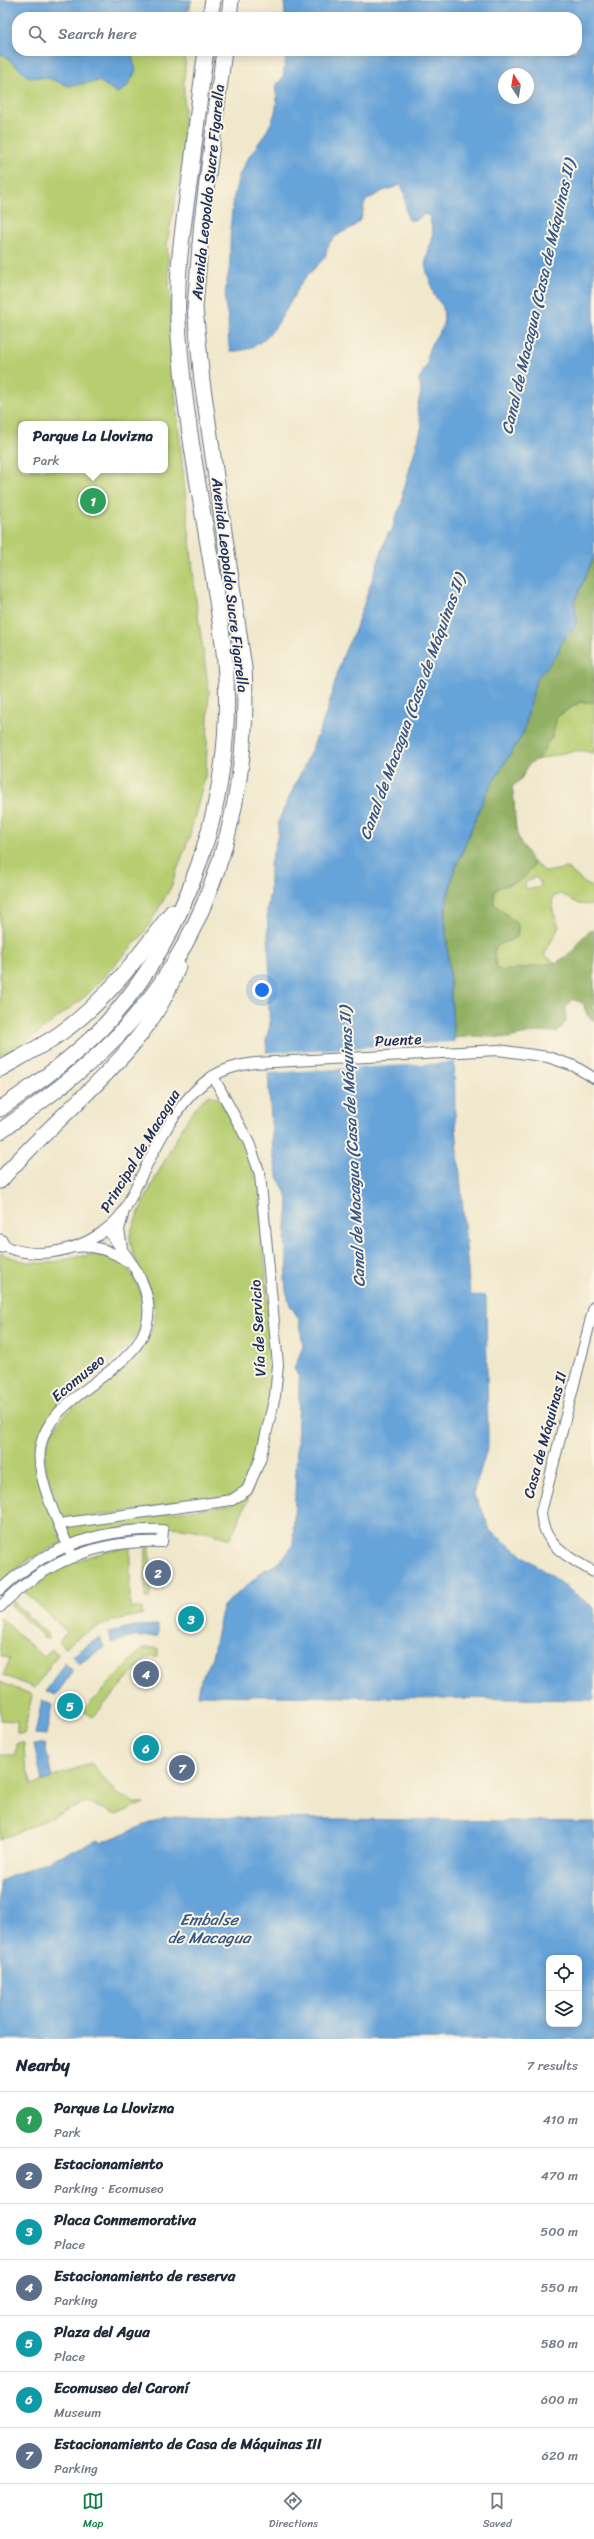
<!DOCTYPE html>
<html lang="en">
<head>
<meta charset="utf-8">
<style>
	:root { --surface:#fff; --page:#f6f6f7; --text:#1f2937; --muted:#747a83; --line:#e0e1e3; --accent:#0b8043 }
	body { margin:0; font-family:Sriracha,sans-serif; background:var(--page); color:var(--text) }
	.controls { position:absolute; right:12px; bottom:12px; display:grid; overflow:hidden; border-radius:8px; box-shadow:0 2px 10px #0003 }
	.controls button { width:36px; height:36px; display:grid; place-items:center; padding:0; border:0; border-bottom:1px solid var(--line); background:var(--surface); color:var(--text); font:20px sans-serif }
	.compass { position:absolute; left:498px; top:68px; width:36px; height:36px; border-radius:50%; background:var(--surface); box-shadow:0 2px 10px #0003; rotate:348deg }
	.you { position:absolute; left:262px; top:990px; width:14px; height:14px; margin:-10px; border:3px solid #fff; border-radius:50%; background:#1a73e8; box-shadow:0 0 0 6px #1a73e833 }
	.badge { display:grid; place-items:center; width:26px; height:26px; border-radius:50%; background:var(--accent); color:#fff; font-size:13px; font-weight:700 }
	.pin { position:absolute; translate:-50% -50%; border:2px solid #fff; box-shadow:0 1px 4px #0006 }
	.popup { position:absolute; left:18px; top:421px; width:150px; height:52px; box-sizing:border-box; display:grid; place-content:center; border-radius:8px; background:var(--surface); filter:drop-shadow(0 1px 3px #0005); font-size:13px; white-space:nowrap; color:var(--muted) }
	.popup b { font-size:15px; color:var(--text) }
	.popup::after { content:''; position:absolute; left:50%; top:100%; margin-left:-8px; border:8px solid transparent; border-top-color:var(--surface) }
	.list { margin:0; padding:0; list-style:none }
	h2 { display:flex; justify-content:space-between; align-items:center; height:52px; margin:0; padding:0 16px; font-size:17px }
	h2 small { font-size:13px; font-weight:400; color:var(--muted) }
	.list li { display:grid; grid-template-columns:26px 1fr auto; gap:12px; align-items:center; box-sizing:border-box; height:56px; padding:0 16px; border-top:1px solid var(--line) }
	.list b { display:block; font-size:15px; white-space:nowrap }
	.list p { margin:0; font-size:13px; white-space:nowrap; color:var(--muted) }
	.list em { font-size:13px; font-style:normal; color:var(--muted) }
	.icon { flex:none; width:22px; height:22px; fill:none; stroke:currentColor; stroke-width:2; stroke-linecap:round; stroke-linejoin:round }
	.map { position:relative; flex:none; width:594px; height:2039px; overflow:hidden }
	.search { position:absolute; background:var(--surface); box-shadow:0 2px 10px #0003; left:12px; right:12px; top:12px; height:44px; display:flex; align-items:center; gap:10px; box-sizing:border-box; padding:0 14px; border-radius:16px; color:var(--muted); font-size:15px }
	.sheet { height:444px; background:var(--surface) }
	nav { display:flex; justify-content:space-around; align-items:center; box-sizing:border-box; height:56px; border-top:1px solid var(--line); background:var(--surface); font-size:11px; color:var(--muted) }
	nav a { display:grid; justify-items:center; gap:2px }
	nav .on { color:var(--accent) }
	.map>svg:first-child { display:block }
	.green { fill:#b7cd71; stroke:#697e68; fill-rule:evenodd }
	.forest { fill:#91b063; stroke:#567060 }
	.water { fill:#66a3d8; stroke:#40699b; fill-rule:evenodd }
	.pier { fill:#f0e8cc }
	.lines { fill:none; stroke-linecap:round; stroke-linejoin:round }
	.street-casing { stroke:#667084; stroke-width:12 }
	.secondary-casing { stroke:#667084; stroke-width:17 }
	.street { stroke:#fff; stroke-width:10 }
	.secondary { stroke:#fff; stroke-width:15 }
	.labels { text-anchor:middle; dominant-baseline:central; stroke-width:4; stroke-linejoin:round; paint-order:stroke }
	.street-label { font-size:15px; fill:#1b2f5e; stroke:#fcf5e5 }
	.water-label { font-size:16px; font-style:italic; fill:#355889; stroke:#fcf5e5 }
</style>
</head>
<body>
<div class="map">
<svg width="594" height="2039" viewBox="0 0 594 2039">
	<rect width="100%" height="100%" fill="#fcf5e5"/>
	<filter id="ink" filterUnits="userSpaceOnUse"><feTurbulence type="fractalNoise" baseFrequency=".025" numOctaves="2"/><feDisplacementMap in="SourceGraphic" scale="8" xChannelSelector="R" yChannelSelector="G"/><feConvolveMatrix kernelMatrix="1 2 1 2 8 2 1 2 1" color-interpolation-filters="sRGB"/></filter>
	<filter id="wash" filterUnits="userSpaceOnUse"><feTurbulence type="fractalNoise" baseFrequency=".012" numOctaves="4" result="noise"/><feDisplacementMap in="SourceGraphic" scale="16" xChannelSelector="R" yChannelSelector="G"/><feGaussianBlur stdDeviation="0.9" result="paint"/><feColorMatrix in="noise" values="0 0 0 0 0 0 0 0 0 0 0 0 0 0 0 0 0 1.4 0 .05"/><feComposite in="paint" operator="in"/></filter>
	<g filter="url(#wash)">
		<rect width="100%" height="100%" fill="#f0e8cc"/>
		<g class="green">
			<path d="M29,0H191L189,17H17V51H186L184,82V158L167,242L175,392L197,610L209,691L206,772L190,835L171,887L145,932L87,995L22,1045L0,1056V3ZM21,424H165V470H21Z"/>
			<path d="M580,702H594V754C576,745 555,757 536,760C539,757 552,738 552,736C554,729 555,722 557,717Z"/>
			<path d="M533,862L546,872L567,868C576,874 583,885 594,887V905L579,904L561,894L553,897L552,908L559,927L544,955L556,963L504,971L497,969C494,958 492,949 502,941H510L518,933V925L494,904V892L500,887L512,884L533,867ZM534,877L538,879L541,885L538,888L526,889L525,883Z"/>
			<path d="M210,1095L219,1098L248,1150L259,1188L273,1366L269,1406L247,1482L240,1491L226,1498L65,1520C58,1511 55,1497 51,1487C18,1406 131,1390 152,1328C164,1294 131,1269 130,1236C130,1225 181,1127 191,1114C196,1107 202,1099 210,1095Z"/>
			<path d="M0,1253C14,1259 29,1264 44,1263C69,1261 90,1249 115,1259C127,1264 133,1275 138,1286C164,1345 93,1366 65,1401C54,1415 46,1432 36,1447L63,1542L28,1560L0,1583Z"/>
			<path d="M253,1488L230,1539C176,1521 125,1523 70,1539L67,1529L68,1525L230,1505Z"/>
			<polygon points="146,1546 150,1546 150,1598 145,1598"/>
			<path d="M130,1547V1608H142V1615C113,1619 87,1628 65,1648L59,1642L67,1632L24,1591C56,1567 90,1553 130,1547Z"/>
			<polygon points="13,1601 50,1637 47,1640 10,1604"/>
			<polygon points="0,1617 43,1657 52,1649 58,1654 35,1688 3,1675 10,1659 0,1655"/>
			<polygon points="143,1648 158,1648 158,1657 146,1658 93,1717 83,1711"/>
			<polygon points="0,1682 32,1695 24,1734 17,1733 17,1721 0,1720"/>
			<polygon points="17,1743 24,1743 25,1763 32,1785 91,1763 116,1793 134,1803 144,1803 116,1815 87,1802 0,1840 0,1755 16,1755"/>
		</g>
		<path class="forest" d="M594,557V702H580L557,716L552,738L546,743L544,751L536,760L529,764L521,779L512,787C516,803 513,826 519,839C523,848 532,857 533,867L523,879L500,887L494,892V904L518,925L517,937C497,947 489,942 497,969L504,971L556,963L575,950L581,939L589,931L594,930V1021L587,1015L583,1003L572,999L566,1008V1022L557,1032H537L508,1038L477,1036L454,1038L445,916L453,874L486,793L524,732L536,679L557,655L562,641L575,628L577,618L574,602Z"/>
		<g class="water">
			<polygon points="0,0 192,0 184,17 17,17 17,51 136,51 132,56 136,71 126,88 117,93 99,81 69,86 47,78 28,77 4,55 0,54"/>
			<path d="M284,0H594V557L574,602L577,618L575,628L562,641L557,655L536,679L524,732L486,793L453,874L446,902L445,916L454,1038L455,1114L470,1295L486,1296L488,1446L473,1494L482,1509L490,1531L594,1608V1700L198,1695L201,1679L211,1661L223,1606L257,1577L263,1570C274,1568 288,1555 293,1544L299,1395V1378L294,1368L303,1347L299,1319L290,1305L286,1290L285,1277L288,1264L285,1242L288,1199L277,1174L273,1153L266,1040L270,1025L267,984L270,978L267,911L270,890V864L278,835V822C293,788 311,754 324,719C335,690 337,661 354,633L388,533L393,528L395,518L402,504L403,492L422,426L417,409L421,391L419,379L428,363L427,355L431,344L442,328L444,320L443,307L434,295L425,265L433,232L429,216L424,214L417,220H409C403,209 408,196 401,185L383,191L367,200C362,206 364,211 361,218C355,231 336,231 329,244C326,248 327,255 324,258C317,267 308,273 301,283C285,310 269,354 230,351C227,339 229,329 228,318C227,312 225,306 225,300C225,287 229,275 230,263C230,235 230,206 238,179C248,147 285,125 275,87L283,77L287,51H577V17H285ZM504,74H528V98H504Z"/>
			<polygon points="158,1625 158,1636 134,1637 112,1643 108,1633 133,1626"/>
			<polygon points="100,1637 104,1647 79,1664 72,1656"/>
			<polygon points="65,1663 73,1671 56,1695 46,1691"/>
			<polygon points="42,1700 52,1705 46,1735 35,1734"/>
			<polygon points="34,1744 45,1744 52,1778 42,1782"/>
			<path d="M165,1817L594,1822V2039H0V1881L98,1840L100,1843ZM549,1958H579V2024H549Z"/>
		</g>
		<polygon class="pier" points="456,1042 457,1062 266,1073 265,1053"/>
	</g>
	<g filter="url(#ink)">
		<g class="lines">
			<g class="street-casing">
				<g id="street">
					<path d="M0,1244C40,1265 98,1247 124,1211C146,1169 170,1106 209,1079C222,1069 239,1065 255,1063L498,1050L548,1057L574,1066L594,1078"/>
					<path d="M76,1247C95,1245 112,1251 127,1261"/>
					<polyline points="122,1248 119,1230 123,1215"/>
					<path d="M594,1307L541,1512C543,1546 568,1557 594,1572"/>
					<polyline points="59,1524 232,1500 247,1490 260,1460 275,1396 278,1365 260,1174 249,1143 213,1076"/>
					<path d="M72,1556C61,1527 36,1481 40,1450C48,1383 171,1369 145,1290C138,1268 120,1248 107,1229"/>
					<path d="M0,1590C45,1548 100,1528 163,1530L162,1542C100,1539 43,1562 0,1607"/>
				</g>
			</g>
			<g class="secondary-casing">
				<g id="secondary">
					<polyline points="210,17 213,0"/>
					<polyline points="229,17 231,0"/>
					<path d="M0,1069C19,1058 40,1047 58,1035C105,1003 138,957 172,912"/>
					<path d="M0,1109C36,1084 72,1059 103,1027C188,936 232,802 226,678C225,647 219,617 215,587C202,504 185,420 179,337C174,281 183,226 191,171C196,131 200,91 206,51"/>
					<path d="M0,1131C47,1098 94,1064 132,1020C215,926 251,792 244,668L202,381L195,308L202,221L224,51"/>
					<path d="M0,1181C58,1111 148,1055 178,966"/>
					<polyline points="0,1242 2,1245"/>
				</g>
			</g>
			<use href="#street" class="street"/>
			<use href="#secondary" class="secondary"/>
		</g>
	</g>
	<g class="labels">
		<g class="street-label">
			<text transform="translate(208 192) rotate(-84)">Avenida Leopoldo Sucre Figarella</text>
			<text transform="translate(230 585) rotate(83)">Avenida Leopoldo Sucre Figarella</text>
			<text transform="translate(398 1040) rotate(-3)">Puente</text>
			<text transform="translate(140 1151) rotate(-59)">Principal de Macagua</text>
			<text transform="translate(258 1328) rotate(-93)">Vía de Servicio</text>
			<text transform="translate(78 1378) rotate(-40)">Ecomuseo</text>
			<text transform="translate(545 1435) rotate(-75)">Casa de Máquinas II</text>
		</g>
		<g class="water-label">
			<text transform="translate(538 297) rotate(-77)">Canal de Macagua (Casa de Máquinas II)</text>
			<text transform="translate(412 707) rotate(-70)">Canal de Macagua (Casa de Máquinas II)</text>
			<text transform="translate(352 1147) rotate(-93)">Canal de Macagua (Casa de Máquinas II)</text>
			<text x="209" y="1919">Embalse<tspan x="209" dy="18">de Macagua</tspan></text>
		</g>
	</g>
</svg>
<div class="controls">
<button><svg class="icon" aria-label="locate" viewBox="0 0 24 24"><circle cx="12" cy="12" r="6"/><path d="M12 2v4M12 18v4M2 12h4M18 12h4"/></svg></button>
<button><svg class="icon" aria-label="layers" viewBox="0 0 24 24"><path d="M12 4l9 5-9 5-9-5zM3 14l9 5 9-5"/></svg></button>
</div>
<svg class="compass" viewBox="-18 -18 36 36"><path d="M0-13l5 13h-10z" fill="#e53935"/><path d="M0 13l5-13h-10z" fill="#747a83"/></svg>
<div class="you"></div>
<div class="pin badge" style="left:93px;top:501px;background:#2e9e5b">1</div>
<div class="popup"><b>Parque La Llovizna</b>Park</div>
<div class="pin badge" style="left:158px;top:1573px;background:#5c6f8a">2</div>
<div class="pin badge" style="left:191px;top:1619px;background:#0f9aa8">3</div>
<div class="pin badge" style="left:146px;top:1674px;background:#5c6f8a">4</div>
<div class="pin badge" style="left:70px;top:1706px;background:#0f9aa8">5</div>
<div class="pin badge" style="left:146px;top:1748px;background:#0f9aa8">6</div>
<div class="pin badge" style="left:182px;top:1768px;background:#5c6f8a">7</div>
<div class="search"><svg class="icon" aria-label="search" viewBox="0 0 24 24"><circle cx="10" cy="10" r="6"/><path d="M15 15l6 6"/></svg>Search here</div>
</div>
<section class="sheet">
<h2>Nearby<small>7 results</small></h2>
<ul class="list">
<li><span class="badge" style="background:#2e9e5b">1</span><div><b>Parque La Llovizna</b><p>Park</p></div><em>410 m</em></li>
<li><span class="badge" style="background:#5c6f8a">2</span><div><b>Estacionamiento</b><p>Parking · Ecomuseo</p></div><em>470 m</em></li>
<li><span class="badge" style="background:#0f9aa8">3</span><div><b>Placa Conmemorativa</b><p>Place</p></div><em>500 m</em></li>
<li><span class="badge" style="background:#5c6f8a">4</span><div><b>Estacionamiento de reserva</b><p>Parking</p></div><em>550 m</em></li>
<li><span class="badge" style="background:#0f9aa8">5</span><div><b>Plaza del Agua</b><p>Place</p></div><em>580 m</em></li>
<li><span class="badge" style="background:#0f9aa8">6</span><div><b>Ecomuseo del Caroní</b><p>Museum</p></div><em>600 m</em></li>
<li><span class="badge" style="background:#5c6f8a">7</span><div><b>Estacionamiento de Casa de Máquinas III</b><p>Parking</p></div><em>620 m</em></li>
</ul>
</section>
<nav>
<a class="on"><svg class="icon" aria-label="map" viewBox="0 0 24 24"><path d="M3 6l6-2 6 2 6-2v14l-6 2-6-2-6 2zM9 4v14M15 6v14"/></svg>Map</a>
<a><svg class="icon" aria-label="directions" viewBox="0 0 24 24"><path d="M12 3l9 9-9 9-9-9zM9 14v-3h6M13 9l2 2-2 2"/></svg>Directions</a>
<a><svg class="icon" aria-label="saved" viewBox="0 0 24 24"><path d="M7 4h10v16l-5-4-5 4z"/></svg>Saved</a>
</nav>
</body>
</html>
